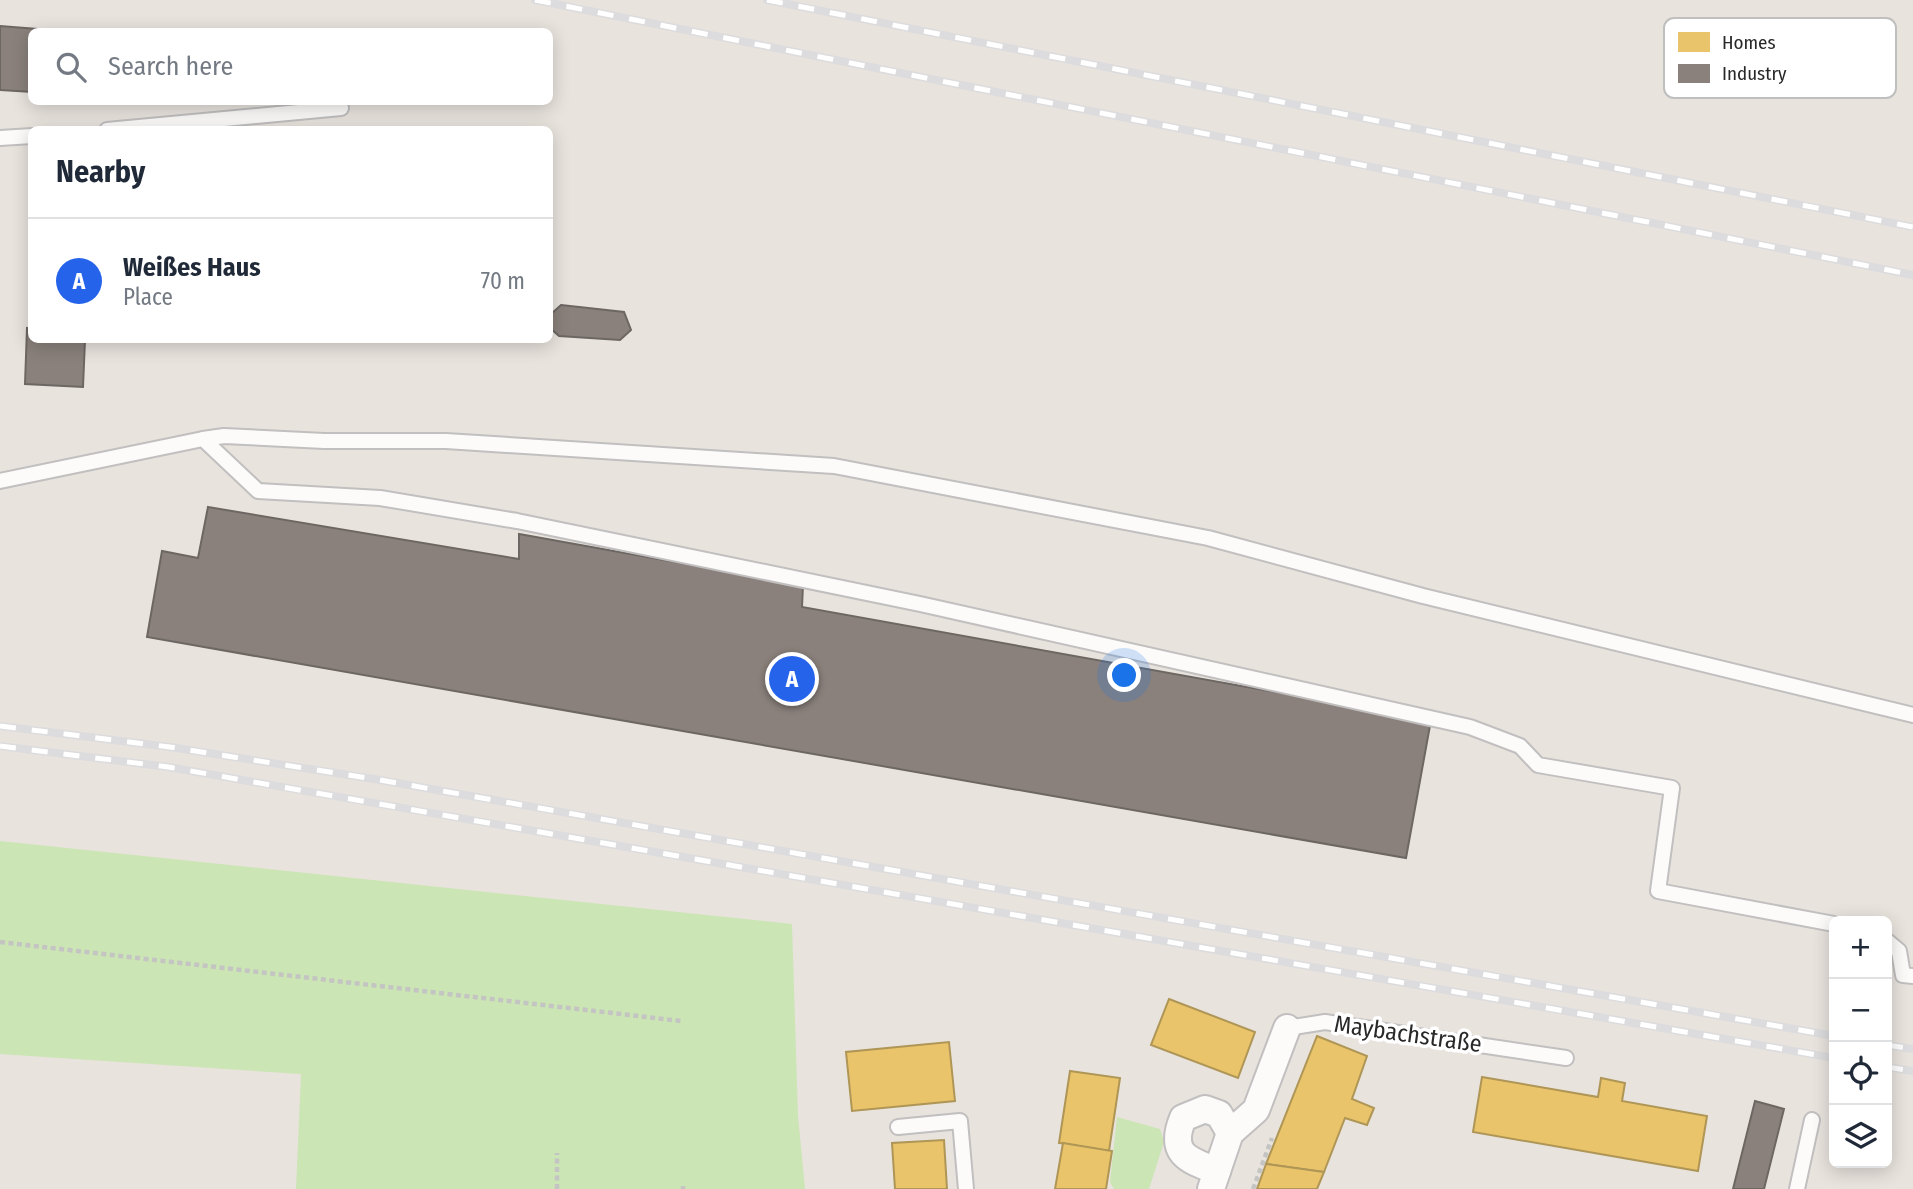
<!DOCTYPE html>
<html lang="en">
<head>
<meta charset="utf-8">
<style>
	:root { --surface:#fff; --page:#f6f6f7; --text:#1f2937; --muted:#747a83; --line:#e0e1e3; --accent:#2563eb }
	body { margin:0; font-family:"Fira Sans Condensed",sans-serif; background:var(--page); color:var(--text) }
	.controls { position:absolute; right:21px; bottom:21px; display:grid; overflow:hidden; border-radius:10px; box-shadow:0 4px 18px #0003 }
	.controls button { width:63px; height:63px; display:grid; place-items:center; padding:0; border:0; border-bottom:2px solid var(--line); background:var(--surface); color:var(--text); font:35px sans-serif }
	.you { position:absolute; left:1125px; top:676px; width:24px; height:24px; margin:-18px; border:5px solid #fff; border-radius:50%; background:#1a73e8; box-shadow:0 0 0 10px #1a73e833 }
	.badge { display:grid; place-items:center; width:46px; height:46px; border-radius:50%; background:var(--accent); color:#fff; font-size:23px; font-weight:700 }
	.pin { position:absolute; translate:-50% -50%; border:4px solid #fff; box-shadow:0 2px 7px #0006 }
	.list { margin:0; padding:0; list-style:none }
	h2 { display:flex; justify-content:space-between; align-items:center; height:91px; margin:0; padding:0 28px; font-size:30px }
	h2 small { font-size:23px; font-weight:400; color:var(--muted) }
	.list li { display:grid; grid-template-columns:46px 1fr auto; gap:21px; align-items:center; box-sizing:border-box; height:126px; padding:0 28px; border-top:2px solid var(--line) }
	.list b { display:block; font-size:26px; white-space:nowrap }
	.list p { margin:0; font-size:23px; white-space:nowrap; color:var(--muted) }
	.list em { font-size:23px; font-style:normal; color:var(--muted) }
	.icon { flex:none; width:38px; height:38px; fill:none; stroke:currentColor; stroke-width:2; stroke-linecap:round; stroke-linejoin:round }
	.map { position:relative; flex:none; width:1913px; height:1189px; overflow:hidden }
	.search { position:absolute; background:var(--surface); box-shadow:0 4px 18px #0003; left:28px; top:28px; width:525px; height:77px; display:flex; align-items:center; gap:18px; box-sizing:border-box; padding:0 24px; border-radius:10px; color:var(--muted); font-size:26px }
	.panel { position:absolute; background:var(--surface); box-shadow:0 4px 18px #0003; left:28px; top:126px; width:525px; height:217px; border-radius:10px }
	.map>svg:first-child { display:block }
	.green { fill:#cbe5b4 }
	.homes { fill:#e9c46a; stroke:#af9656; stroke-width:2 }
	.industry { fill:#8a817c; stroke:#6d6763; stroke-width:2 }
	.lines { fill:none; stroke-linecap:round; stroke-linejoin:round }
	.service-casing { stroke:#c1bfbf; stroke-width:18 }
	.minor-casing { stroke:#c1bfbf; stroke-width:30 }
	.path { stroke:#c4c4c3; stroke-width:4.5; stroke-dasharray:5 3.5; stroke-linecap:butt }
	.service { stroke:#fcfbfa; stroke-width:14 }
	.minor { stroke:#fcfbfa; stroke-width:26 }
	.rail-casing { stroke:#dcdcde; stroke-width:8 }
	.rail { stroke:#fff; stroke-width:5; stroke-dasharray:16; stroke-linecap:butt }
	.labels { text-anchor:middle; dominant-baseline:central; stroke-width:7; stroke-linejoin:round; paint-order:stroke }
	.street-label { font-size:24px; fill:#292929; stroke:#fff }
	.key { fill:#fff; stroke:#bfbfbf; stroke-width:2 }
	.key-label { font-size:19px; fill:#292929 }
</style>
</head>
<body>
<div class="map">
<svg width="1913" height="1189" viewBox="0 0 1913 1189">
	<rect width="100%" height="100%" fill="#e8e3dd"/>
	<g class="green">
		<polygon points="0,841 792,924 798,1116 805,1189 296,1189 301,1074 0,1054"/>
		<polygon points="1117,1117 1160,1129 1164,1142 1149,1189 1114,1189 1110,1182"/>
	</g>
	<g class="homes">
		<polygon points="1169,999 1255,1032 1238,1078 1151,1045"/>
		<polygon points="1317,1036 1367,1056 1352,1099 1374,1108 1367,1125 1345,1118 1324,1172 1266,1164"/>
		<polygon points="949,1042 955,1101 852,1111 846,1052"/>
		<polygon points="1070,1071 1120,1078 1109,1151 1059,1143"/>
		<polygon points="1482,1077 1598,1097 1601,1078 1625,1083 1622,1101 1707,1116 1698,1171 1473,1132"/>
		<polygon points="944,1140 947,1189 895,1189 892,1143"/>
		<polygon points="1063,1143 1112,1151 1106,1189 1055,1189"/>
		<polygon points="1266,1164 1324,1172 1317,1189 1257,1189"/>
	</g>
	<g class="industry">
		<polygon points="0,26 76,32 32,32 32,92 0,90"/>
		<polygon points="561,305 624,312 631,330 620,340 559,336 550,328 550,315"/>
		<polygon points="27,328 32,329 32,340 85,340 83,387 25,384"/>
		<polygon points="208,507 519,559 519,534 803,585 802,607 1431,720 1406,858 147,637 162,551 198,558"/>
		<polygon points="1755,1101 1784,1109 1764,1189 1733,1189"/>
	</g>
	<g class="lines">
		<g class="service-casing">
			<g id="service">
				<polyline points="107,130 341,108"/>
				<polyline points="0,138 32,136"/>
				<polyline points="203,439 224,436 324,441 446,441 834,466 1208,538 1423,596 1913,715"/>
				<polyline points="0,481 203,439 258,491 380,498 517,521 920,604 1470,727 1520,746 1538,765 1672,788 1658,891 1834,924"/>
				<polyline points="1887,941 1899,951 1903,975 1913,976"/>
				<polyline points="1287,1028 1325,1022 1566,1058"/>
				<polyline points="898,1127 960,1121 966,1189"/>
				<polyline points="1797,1189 1812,1120"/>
			</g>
		</g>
		<g class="minor-casing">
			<g id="minor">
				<path d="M1217,1171C1188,1160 1168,1154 1183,1118L1205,1109L1219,1114L1230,1133"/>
				<polyline points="1211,1189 1230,1133 1256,1110 1287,1028"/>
			</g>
		</g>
		<g class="path">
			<polyline points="0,942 681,1021"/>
			<polyline points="683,1186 683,1189"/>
			<polyline points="557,1189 557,1153"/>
			<polyline points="1253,1189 1272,1138"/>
		</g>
		<use href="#service" class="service"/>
		<use href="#minor" class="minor"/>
		<g class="rail-casing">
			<g id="rail">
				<polyline points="535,0 1913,275"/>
				<polyline points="767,0 1913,227"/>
				<polyline points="0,726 170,747 380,780 1834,1036"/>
				<polyline points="0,746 168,767 1834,1058"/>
				<polyline points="1887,1045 1913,1049"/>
				<polyline points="1887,1067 1913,1071"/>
			</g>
		</g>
		<use href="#rail" class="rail"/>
	</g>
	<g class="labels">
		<g class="street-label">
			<text transform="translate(1408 1034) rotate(8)">Maybachstraße</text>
		</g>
	</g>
	<rect x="1664" y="18" width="232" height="80" rx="10" class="key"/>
	<rect x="1678" y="32" width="32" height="20" fill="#e9c46a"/>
	<rect x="1678" y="64" width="32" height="19" fill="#8a817c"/>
	<g class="key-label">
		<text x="1722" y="49">Homes</text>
		<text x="1722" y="80">Industry</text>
	</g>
</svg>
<div class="controls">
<button>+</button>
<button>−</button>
<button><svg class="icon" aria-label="locate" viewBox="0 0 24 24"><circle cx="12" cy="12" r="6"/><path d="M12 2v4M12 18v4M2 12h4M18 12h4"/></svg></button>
<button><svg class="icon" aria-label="layers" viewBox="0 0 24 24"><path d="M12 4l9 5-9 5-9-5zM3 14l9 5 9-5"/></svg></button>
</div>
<div class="you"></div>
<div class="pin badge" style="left:792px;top:679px">A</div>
<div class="search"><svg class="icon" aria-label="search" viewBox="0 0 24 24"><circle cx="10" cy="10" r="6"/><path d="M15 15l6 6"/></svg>Search here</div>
<section class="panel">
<h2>Nearby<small></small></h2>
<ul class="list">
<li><span class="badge">A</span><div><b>Weißes Haus</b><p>Place</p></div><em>70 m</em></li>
</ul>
</section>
</div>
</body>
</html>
